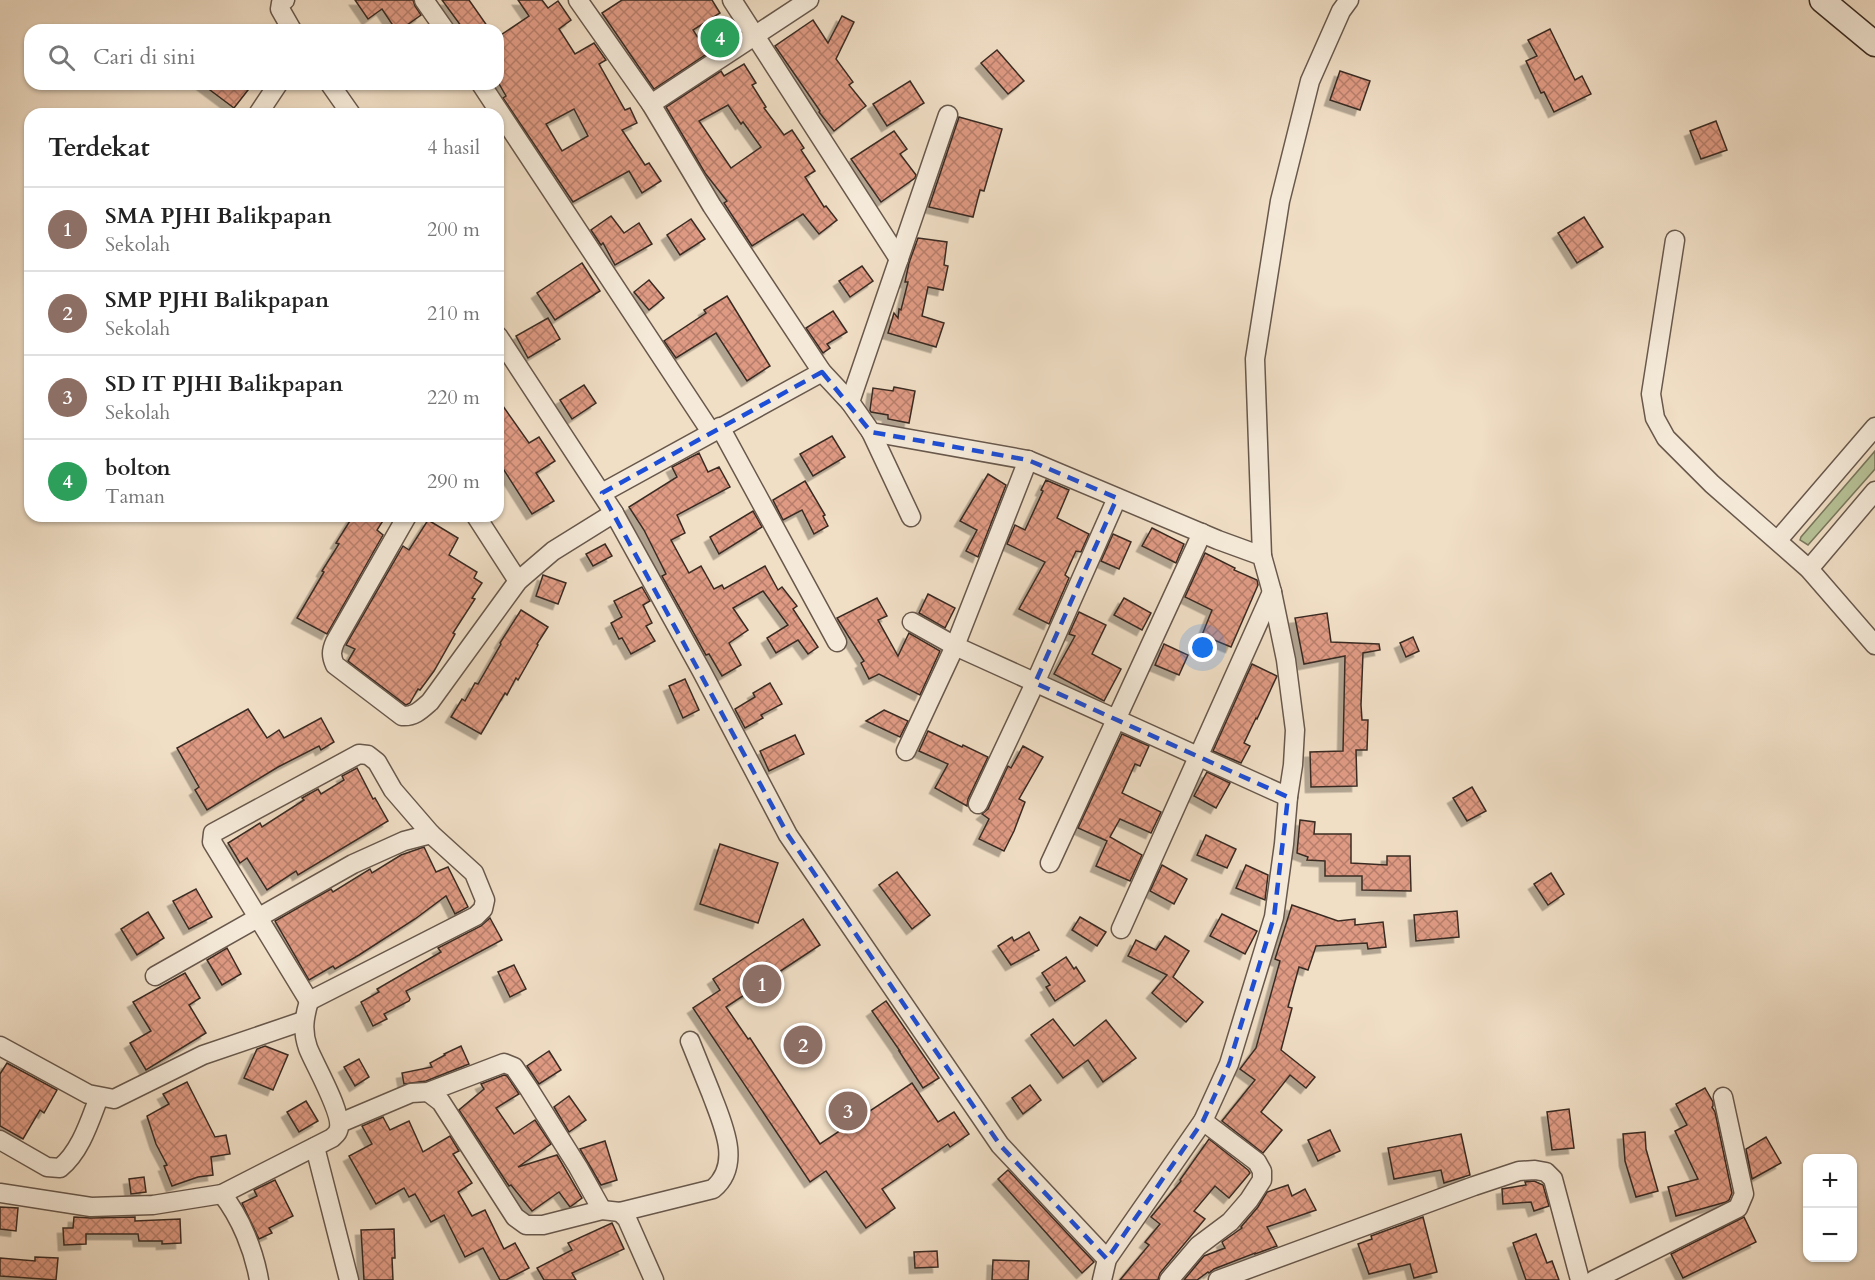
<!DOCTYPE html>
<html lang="id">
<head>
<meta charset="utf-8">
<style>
	:root { --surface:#fff; --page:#f2f2f2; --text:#222; --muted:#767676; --line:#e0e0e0; --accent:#8f2418 }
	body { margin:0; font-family:Cardo,serif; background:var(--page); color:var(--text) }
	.controls { position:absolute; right:18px; bottom:18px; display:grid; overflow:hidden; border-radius:12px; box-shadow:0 2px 4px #0004 }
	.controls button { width:54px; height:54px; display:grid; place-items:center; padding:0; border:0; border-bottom:2px solid var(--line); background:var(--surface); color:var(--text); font:30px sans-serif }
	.you { position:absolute; left:1203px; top:648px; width:21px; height:21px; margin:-15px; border:4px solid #fff; border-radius:50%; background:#1a73e8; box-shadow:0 0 0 9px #1a73e833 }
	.badge { display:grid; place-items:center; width:39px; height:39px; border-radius:50%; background:var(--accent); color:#fff; font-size:20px; font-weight:700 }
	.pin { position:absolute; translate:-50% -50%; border:3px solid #fff; box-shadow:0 2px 6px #0006 }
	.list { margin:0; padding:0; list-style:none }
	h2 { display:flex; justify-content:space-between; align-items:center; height:78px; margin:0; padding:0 24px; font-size:26px }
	h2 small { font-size:20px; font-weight:400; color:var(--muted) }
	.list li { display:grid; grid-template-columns:39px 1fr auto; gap:18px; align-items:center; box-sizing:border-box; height:84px; padding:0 24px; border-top:2px solid var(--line) }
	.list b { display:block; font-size:22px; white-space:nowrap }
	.list p { margin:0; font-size:20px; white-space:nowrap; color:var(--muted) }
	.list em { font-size:20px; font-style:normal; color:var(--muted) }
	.icon { flex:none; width:33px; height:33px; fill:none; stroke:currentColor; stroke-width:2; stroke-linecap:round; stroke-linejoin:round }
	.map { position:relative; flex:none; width:1875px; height:1280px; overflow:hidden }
	.search { position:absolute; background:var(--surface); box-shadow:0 2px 4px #0004; left:24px; top:24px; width:480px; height:66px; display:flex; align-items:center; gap:15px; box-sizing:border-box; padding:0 21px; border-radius:18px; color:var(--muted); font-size:22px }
	.panel { position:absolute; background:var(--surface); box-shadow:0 2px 4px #0004; left:24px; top:108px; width:480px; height:414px; border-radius:18px }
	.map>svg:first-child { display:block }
	.grass { fill:#b7c297; stroke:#78775d; stroke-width:1.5 }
	.park { fill:url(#park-crowns); stroke:#78775d; stroke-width:1.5 }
	.building { fill:url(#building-cross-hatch); stroke:#3a2c23; stroke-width:1.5; fill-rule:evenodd; filter:url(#shadow) }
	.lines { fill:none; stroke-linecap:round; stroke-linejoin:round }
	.street-casing { stroke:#68584c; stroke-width:21 }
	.secondary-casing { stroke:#3a2c23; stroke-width:27 }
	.street { stroke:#f5ead9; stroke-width:18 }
	.secondary { stroke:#f5ead9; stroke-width:24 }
	.marked { fill:none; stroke:#1d4ed8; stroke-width:4.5; stroke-dasharray:12 8; stroke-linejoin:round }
</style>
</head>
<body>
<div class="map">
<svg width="1875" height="1280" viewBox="0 0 1875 1280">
	<defs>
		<pattern id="park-crowns" width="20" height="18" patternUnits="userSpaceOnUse" patternTransform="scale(1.5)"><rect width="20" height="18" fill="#b7c297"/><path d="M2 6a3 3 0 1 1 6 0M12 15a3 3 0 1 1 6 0" fill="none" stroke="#969e7b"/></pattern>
		<pattern id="building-cross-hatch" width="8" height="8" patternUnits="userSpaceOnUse" patternTransform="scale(1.5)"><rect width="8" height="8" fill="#df9a83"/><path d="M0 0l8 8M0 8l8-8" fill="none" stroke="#b67e6b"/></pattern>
		<filter id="shadow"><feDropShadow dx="-5.5" dy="5.5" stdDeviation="0" flood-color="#0004"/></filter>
	</defs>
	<rect width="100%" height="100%" fill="#f0dec5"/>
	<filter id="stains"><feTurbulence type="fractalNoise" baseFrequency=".00333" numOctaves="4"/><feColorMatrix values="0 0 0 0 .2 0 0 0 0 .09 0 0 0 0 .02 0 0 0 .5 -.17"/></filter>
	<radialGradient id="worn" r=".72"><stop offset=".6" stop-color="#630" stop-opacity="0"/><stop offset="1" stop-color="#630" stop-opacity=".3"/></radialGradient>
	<polygon class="grass" points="1875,451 1875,469 1808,545 1800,540 1801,537"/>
	<polygon class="park" points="725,17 742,41 716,58 699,35"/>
	<g class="building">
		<polygon points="355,0 413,0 415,6 421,15 400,30 396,30 382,9 368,19"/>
		<polygon points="442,0 469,0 490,30 464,30"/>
		<path d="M518,0H542L548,8L558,1L571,20L559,29L575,54L594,43L606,60L599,64L625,110L630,108L637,123L622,130L645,165L649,163L661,181L642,193L629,171L573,202L503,98L506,96L498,82V37L529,16ZM574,109L588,136L562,151L546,124Z"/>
		<polygon points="622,0 712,0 720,13 693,30 708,53 654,89 602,13"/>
		<polygon points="842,16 854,22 836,59 853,82 849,85 866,106 834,131 819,112 820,111 775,46 813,20 828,43"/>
		<polygon points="1550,29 1575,80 1582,76 1591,94 1554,112 1544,92 1541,93 1526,61 1537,56 1528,40"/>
		<polygon points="997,50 1024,81 1008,94 981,63"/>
		<path d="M744,64L756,83L752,85L766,107L764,108L784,135L792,130L804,148L801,150L815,171L805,177L824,207L826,206L837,220L819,234L803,214L752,246L724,203L727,201L705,173L666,107L721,71L724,76ZM728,105L741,124L743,122L761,147L731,168L699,121Z"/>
		<polygon points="1340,71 1370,81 1360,110 1330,100"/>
		<polygon points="910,81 924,103 887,126 873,104"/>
		<polygon points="202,84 241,84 248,90 234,108"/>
		<polygon points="959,117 1002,129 984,191 980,190 973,217 929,207"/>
		<polygon points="1716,121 1727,150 1701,159 1690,131"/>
		<polygon points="894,131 907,149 900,154 916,175 915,178 881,202 851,159"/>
		<polygon points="611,216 624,233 639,223 652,244 615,265 603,243 601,245 591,230"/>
		<polygon points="1584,217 1603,247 1577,263 1558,233"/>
		<polygon points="691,219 705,239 680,255 667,235"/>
		<polygon points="918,238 947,242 944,265 948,266 943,290 928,287 922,316 944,323 936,347 888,333 894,313 898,318 899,309 901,310 908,282 905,282 909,263"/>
		<polygon points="582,263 600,291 555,320 537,293"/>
		<polygon points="862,266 873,281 850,297 839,281"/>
		<polygon points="649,280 664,298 649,310 634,292"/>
		<polygon points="727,296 770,366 747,381 716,333 676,358 664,341 706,313 704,310"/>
		<polygon points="833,311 847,332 827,344 830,348 823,353 806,328"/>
		<polygon points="548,318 560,339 528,358 516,336"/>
		<polygon points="584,385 596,403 572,419 560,400"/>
		<polygon points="894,387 915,391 909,423 888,419 888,415 871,412 870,410 873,388 893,391"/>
		<polygon points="498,399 529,443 539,437 555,461 536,473 554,501 532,514 504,470 498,475"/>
		<polygon points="832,436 845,457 813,476 800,454"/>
		<polygon points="699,453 708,472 719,467 730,487 677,515 685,533 671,540 689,573 701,566 714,589 722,585 724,589 765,566 778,590 782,587 797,606 793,609 818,647 808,654 798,640 776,653 767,638 788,625 763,591 733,608 748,630 729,643 741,665 722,676 709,654 706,655 662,576 666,574 644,530 629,507 677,477 672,467"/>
		<polygon points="988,474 1006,485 978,557 966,551 977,530 960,521"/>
		<polygon points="1046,480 1069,490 1057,518 1089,534 1081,552 1076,551 1065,575 1069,578 1049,624 1019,609 1045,562 1007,544 1015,525 1025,530 1043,491 1041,490"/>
		<polygon points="805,481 825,515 823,516 828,526 814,534 802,510 783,520 773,500"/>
		<polygon points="753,511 762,527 719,554 710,537"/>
		<polygon points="353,516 386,516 377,530 383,535 327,634 297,618 324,572 322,571 339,544 336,543"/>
		<polygon points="428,520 458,538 449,555 477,572 474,578 482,583 472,598 475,599 453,633 455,634 434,671 420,690 418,689 410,703 406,705 348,661 355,649 346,645 403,546 409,550"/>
		<polygon points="1152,528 1184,544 1176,563 1142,546"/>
		<polygon points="1113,534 1131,542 1119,569 1101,561"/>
		<polygon points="605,544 612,556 593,566 586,554"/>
		<polygon points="1205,553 1235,568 1234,570 1257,580 1258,585 1231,647 1202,635 1212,610 1185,597"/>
		<polygon points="543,575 566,583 558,604 536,596"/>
		<polygon points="642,587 650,601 643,605 652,623 646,626 655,641 631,654 622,638 619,639 611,623 622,617 614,601"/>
		<polygon points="928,594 955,608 945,628 919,613"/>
		<polygon points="877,598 887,616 878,620 898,656 909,633 940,651 920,695 879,674 869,679 861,663 864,661 837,618"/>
		<polygon points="1124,598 1151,613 1142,630 1114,615"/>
		<polygon points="521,610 548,627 537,644 538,645 518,680 516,678 507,695 505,693 481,734 451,717 462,699 465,701 475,683 478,684 501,644 500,643"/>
		<polygon points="1079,612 1106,625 1092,654 1121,669 1104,701 1054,674 1075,636 1069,634"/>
		<polygon points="1327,613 1331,642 1379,644 1380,650 1363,653 1361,705 1362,720 1368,720 1367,750 1356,750 1357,786 1311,787 1310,752 1343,751 1345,656 1304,664 1295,618"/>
		<polygon points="1413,637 1419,651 1406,657 1400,643"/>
		<polygon points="1164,644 1188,655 1179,675 1155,665"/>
		<polygon points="1252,664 1277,676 1257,719 1256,718 1244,743 1250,746 1241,763 1213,751"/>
		<polygon points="685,679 699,710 683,718 669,686"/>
		<polygon points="770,683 782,704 761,715 763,718 745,728 735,709 755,697 753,693"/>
		<polygon points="248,709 267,738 279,730 284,738 321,718 334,742 321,750 319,746 278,767 207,810 195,790 199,787 177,748"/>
		<polygon points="884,710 908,721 900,737 866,721"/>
		<polygon points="928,731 962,747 963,745 988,757 968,799 967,806 935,788 948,764 919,751"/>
		<polygon points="1122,734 1149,746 1140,766 1135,764 1122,793 1161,812 1151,833 1120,819 1110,837 1142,855 1130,881 1096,866 1107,841 1078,828"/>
		<polygon points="795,735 804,754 769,771 760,751"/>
		<polygon points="1023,746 1043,757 1019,799 1025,802 1014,831 1004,851 979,839 989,819 982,814 988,809 1008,766 1011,768"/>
		<polygon points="357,768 373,799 375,798 388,821 298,875 296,871 267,890 247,858 240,863 228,843 260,823 262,827 304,800 302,798 318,789 321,794 344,780 342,776"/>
		<polygon points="1207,772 1230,783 1216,808 1194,796"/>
		<polygon points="1472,787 1486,811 1467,821 1453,798"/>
		<polygon points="1300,820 1315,822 1314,834 1351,834 1351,863 1387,865 1387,856 1410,856 1411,891 1362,890 1362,876 1325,876 1325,861 1307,860 1308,857 1297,853"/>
		<polygon points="1206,835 1236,849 1227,868 1197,855"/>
		<polygon points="720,844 778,863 758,923 700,904"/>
		<polygon points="424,847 436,872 448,867 468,907 455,914 446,896 415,919 359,955 335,969 333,966 309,980 275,921 331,889 333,892 370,869 372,873 401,855"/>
		<polygon points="1162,865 1187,879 1174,904 1150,891"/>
		<polygon points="1246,865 1268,875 1265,900 1236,888"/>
		<polygon points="897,872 930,915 912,929 879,885"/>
		<polygon points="1551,873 1564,894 1548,905 1534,884"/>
		<polygon points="196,889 212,917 189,929 173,901"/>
		<polygon points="1292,905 1338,921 1355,919 1355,925 1383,922 1386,947 1368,949 1367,943 1316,946 1308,970 1299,967 1288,1007 1292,1008 1281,1050 1315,1077 1306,1088 1290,1075 1261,1112 1282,1130 1263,1153 1222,1121 1255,1080 1240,1069 1256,1048 1280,961 1275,959"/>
		<polygon points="1457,911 1459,937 1416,941 1414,915"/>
		<polygon points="148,912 164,938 137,955 121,929"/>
		<polygon points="1222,914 1257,931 1245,954 1210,936"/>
		<polygon points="1080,917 1106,932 1097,946 1072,930"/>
		<polygon points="490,918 502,940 406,991 410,999 409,1001 384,1014 387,1019 373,1026 361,1002 379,992 377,989 441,952 438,948 481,926"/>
		<polygon points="803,919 820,945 726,1007 748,1039 750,1038 820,1144 912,1083 938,1122 954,1112 969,1134 950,1147 948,1144 882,1189 895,1208 866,1228 826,1171 810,1182 693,1008 720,990 713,979"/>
		<polygon points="1029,932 1039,950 1011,965 998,946 1012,937 1014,941"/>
		<polygon points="1165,936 1189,951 1173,977 1203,1002 1186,1022 1152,993 1167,975 1128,956 1136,940 1156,950"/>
		<polygon points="227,948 241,974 222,985 207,960"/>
		<polygon points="1066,957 1074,969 1076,967 1085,981 1055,1001 1046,987 1050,985 1042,973"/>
		<polygon points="514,965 526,989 510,997 498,972"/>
		<polygon points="185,973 200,998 189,1005 206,1033 146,1070 130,1043 151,1031 133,1002"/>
		<polygon points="886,1001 939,1078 923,1088 899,1051 900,1051 872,1011"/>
		<polygon points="1053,1019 1074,1046 1106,1020 1136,1058 1103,1082 1088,1060 1063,1078 1031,1035"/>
		<polygon points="265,1046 288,1055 273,1090 244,1078 257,1049"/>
		<polygon points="461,1046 469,1064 426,1081 404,1084 402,1073 432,1067 430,1063 445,1055 444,1054"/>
		<polygon points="549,1051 561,1070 539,1084 527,1066"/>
		<polygon points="359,1059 369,1077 355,1086 344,1067"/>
		<polygon points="7,1063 57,1090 44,1113 40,1110 23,1139 0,1126 0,1074"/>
		<polygon points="504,1075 507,1076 519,1094 496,1108 514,1134 535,1120 551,1144 518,1167 557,1155 582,1198 570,1207 559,1192 532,1211 511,1185 509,1186 459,1110 484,1089 481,1084"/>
		<polygon points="187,1082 215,1137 226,1135 230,1154 211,1157 213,1175 198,1177 172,1186 164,1166 167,1165 156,1144 147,1116 169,1104 163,1094"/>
		<polygon points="1030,1085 1041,1100 1023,1114 1012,1098"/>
		<polygon points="1705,1088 1713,1102 1713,1106 1712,1107 1715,1112 1732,1193 1729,1200 1726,1202 1676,1216 1668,1187 1698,1179 1675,1131 1687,1125 1676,1104"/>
		<polygon points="569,1096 586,1120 569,1132 554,1107"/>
		<polygon points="306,1101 318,1121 299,1132 287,1112"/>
		<polygon points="1569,1109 1574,1148 1552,1150 1547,1112"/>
		<polygon points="383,1117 390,1130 409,1121 423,1152 450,1136 459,1151 453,1154 472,1183 458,1192 472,1216 485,1210 504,1249 515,1243 529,1268 506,1280 500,1280 483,1248 465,1257 444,1215 431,1222 415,1194 409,1197 404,1188 376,1204 349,1156 372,1144 362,1126"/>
		<polygon points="1330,1130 1340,1151 1318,1161 1308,1140"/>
		<polygon points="1645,1132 1646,1149 1658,1191 1636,1197 1625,1161 1623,1134"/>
		<polygon points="1461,1134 1470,1175 1444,1183 1441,1170 1394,1179 1388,1148"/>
		<polygon points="1766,1137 1781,1163 1752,1179 1746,1149"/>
		<polygon points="1209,1139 1248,1170 1250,1173 1229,1198 1215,1186 1194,1211 1205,1219 1160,1273 1158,1280 1120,1280 1149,1245 1145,1242 1160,1224 1151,1217 1181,1181 1180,1180"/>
		<polygon points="605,1141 617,1180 601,1185 580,1149"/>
		<polygon points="1008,1170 1094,1262 1082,1273 998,1179"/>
		<polygon points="144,1177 146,1192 131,1194 129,1179"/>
		<polygon points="275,1180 293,1216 269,1228 272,1233 259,1239 242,1203 257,1196 254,1190"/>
		<polygon points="1534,1181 1543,1185 1549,1206 1534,1211 1531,1202 1503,1204 1502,1189 1526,1185 1525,1182"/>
		<polygon points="1288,1185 1292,1196 1305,1189 1316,1210 1267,1227 1277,1246 1255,1254 1255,1253 1214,1269 1209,1273 1208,1272 1197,1280 1184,1280 1204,1256 1225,1248 1222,1242 1242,1228 1241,1227 1258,1207 1267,1192"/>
		<polygon points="0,1207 18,1208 16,1231 0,1229"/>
		<polygon points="74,1217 91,1218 135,1217 135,1221 180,1219 181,1243 162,1244 162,1241 139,1241 138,1234 86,1234 86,1244 64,1245 63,1228 73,1228"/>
		<polygon points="1423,1217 1437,1272 1414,1278 1410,1264 1369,1274 1358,1244 1372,1239 1371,1236"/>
		<polygon points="1744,1217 1756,1242 1683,1278 1671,1254"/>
		<polygon points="612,1223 624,1249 572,1273 576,1280 544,1280 537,1268 572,1250 568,1243"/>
		<polygon points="394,1229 395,1258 392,1258 393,1280 364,1280 361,1230"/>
		<polygon points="1536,1234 1547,1263 1552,1261 1559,1280 1526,1280 1513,1243"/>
		<polygon points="937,1251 938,1267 915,1268 914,1252"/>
		<polygon points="35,1257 58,1258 56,1280 0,1276 0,1258 35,1261"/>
		<polygon points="993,1260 1029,1261 1028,1280 992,1280"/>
	</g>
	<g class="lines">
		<g class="street-casing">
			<g id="street">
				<polyline points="285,0 281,3 280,9 292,30"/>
				<polyline points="424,0 445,30"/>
				<polyline points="578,0 651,104 712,206 822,372 850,402"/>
				<polyline points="732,0 899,259"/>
				<polyline points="330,84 351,114"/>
				<polyline points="481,84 711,432"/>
				<polyline points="651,104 809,0"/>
				<polyline points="258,114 278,84"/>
				<polyline points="948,115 850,402 871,432 1028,460 1218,540 1262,556 1272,592 1286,660 1295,730 1293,765 1288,797 1284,844 1274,917 1229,1064 1203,1121 1107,1259 1102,1280"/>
				<polyline points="1675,240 1651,394 1655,418 1666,438 1712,484 1809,569 1875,645"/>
				<polyline points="498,336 614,513 701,670 788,835 1000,1145 1107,1259"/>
				<polyline points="720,427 837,642"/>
				<polyline points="871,432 911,517"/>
				<polyline points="602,493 822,372"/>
				<path d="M407,516L335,642C331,651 331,656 335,665L402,716C414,717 421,710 430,702L518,581L553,551L614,513"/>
				<polyline points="476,516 518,581"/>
				<polyline points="1778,540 1875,427"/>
				<polyline points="1262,556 1255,359 1280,201 1310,81 1341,11 1349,0"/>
				<polyline points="1809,569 1875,491"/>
				<polyline points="912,622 955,646 1288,797"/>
				<polyline points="906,751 955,646 1028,460"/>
				<polyline points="978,804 1035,683 1117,498"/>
				<polyline points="1050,863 1202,533"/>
				<polyline points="1121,929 1272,592"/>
				<polyline points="155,976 353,864 404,841 431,834 474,873 485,900 483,909 476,916 309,1001"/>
				<polyline points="309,1001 212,842 213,833 359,754 368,755 377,762 393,790 431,834"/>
				<polyline points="0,1046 88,1094 114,1099 203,1055 303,1021"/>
				<path d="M428,1092L441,1102L515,1217L526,1225H543L602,1210L620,1212L713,1189C743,1164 722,1123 711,1093C704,1076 697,1058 690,1041"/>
				<polyline points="340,1123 411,1093 428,1092 504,1063 514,1067 529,1089 578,1167 602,1210"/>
				<path d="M0,1140L47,1167L60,1168C81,1151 90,1120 99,1097"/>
				<polyline points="315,1147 349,1280"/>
				<path d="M0,1193L91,1207L153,1205L222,1194L332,1138C333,1137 338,1133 338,1131C345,1116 314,1064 308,1048C302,1031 304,1018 309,1001"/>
				<path d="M222,1194C241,1218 254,1251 259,1280"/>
				<polyline points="620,1212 627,1219 654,1280"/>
				<polyline points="1169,1280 1198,1246 1230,1222 1249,1200 1262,1180 1262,1171 1257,1162 1203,1121"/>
				<polyline points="1218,1280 1474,1186 1519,1171 1535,1170 1546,1172 1553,1179 1580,1280"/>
				<polyline points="1594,1280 1738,1208 1744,1194 1723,1097"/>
			</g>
		</g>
		<g class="secondary-casing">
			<polyline id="secondary" points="1822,0 1875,44"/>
		</g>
		<use href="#street" class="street"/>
		<use href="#secondary" class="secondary"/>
	</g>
	<path class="marked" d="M822,372L871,432L1028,460L1117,498L1035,683L1288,797L1274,917L1229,1064L1203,1121L1107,1259L1000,1145L788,835L602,493Z"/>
	<rect width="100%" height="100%" filter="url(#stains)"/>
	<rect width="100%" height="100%" fill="url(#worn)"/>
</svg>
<div class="controls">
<button>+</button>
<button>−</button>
</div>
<div class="you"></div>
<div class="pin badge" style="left:762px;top:984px;background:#8d6e63">1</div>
<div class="pin badge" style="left:803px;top:1045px;background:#8d6e63">2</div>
<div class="pin badge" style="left:848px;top:1111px;background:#8d6e63">3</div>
<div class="pin badge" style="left:720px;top:38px;background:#2e9e5b">4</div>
<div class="search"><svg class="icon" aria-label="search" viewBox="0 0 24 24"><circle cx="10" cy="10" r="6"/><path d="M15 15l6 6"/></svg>Cari di sini</div>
<section class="panel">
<h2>Terdekat<small>4 hasil</small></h2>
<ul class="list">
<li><span class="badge" style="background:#8d6e63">1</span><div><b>SMA PJHI Balikpapan</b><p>Sekolah</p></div><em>200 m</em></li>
<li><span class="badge" style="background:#8d6e63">2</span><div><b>SMP PJHI Balikpapan</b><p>Sekolah</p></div><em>210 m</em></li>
<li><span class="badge" style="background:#8d6e63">3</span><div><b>SD IT PJHI Balikpapan</b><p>Sekolah</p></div><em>220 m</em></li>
<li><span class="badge" style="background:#2e9e5b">4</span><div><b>bolton</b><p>Taman</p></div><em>290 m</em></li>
</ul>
</section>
</div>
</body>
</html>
